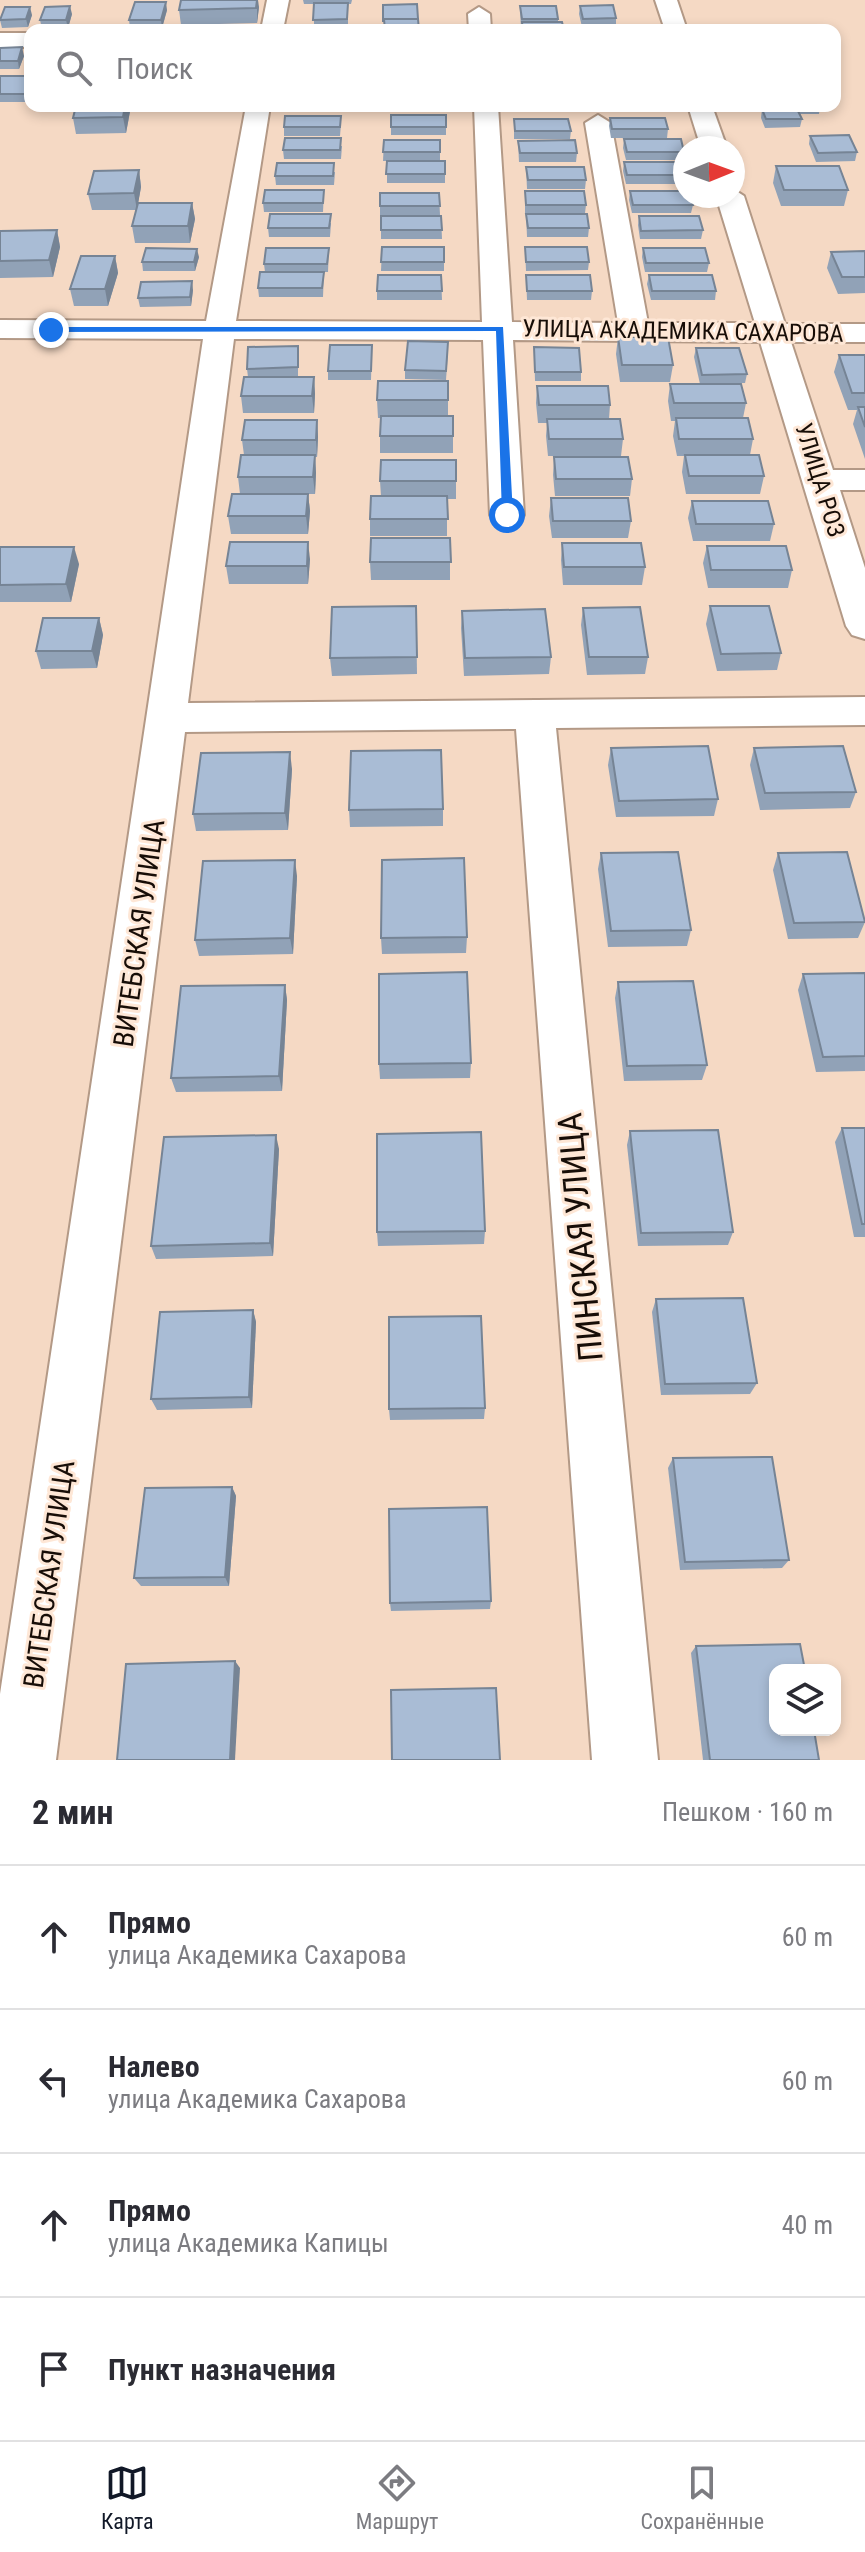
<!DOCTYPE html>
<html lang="ru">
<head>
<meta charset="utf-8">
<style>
	:root { --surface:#fff; --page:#f7f7f7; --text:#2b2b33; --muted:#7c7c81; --line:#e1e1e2; --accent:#111827 }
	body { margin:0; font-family:"Roboto Condensed",sans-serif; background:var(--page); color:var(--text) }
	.controls { position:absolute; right:24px; bottom:24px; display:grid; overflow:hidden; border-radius:16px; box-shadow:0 4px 12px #0003 }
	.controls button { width:72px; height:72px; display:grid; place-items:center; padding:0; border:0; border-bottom:2px solid var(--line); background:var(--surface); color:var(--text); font:40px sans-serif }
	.compass { position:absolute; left:673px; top:136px; width:72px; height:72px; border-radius:50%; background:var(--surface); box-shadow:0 4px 12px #0003; rotate:89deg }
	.stop { position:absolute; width:24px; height:24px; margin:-18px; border:6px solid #1a73e8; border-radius:50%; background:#fff }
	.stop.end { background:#1a73e8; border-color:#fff; box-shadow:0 2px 8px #0008 }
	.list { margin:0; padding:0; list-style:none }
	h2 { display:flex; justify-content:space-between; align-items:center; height:104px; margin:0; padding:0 32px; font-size:34px }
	h2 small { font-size:26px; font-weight:400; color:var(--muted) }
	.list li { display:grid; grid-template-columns:52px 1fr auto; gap:24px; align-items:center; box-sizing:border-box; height:144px; padding:0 32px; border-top:2px solid var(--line) }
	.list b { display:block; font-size:30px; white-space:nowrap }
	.list p { margin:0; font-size:26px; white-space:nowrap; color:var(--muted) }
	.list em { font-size:26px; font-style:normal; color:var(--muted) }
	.icon { flex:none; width:44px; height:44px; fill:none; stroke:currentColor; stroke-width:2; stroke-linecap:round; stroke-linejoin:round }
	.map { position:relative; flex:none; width:865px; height:1760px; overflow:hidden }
	.search { position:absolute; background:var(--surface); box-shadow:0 4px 12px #0003; left:24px; right:24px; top:24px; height:88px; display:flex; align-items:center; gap:20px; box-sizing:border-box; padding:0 28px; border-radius:16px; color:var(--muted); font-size:30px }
	.sheet { height:680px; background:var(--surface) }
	nav { display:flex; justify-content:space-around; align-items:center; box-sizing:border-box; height:112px; border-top:2px solid var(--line); background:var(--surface); font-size:22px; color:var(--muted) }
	nav a { display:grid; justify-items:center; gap:4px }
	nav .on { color:var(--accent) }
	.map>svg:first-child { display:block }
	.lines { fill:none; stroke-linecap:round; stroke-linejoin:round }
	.minor-casing { stroke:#b39986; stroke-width:4 }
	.minor { fill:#fff; fill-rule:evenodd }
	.wall { fill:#91a2b7 }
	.shaded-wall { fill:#768495 }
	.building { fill:#a9bcd5; stroke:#768495; stroke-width:2 }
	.route { fill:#1a73e8 }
	.labels { text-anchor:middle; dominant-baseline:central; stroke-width:6; stroke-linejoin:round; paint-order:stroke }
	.far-street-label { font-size:24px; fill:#170d07; stroke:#fee7d6 }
	.street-label { font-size:28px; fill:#170d07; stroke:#fee7d6 }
	.near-street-label { font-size:34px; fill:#170d07; stroke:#fee7d6 }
</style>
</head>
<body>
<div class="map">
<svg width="865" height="1760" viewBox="0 0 865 1760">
	<rect width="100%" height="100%" fill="#f5d9c4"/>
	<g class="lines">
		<g class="minor-casing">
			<g id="minor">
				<polygon points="267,0 289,0 283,30 261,30"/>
				<polygon points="655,0 677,0 687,30 665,30"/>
				<polygon points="479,7 490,14 491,30 469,30 468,14"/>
				<rect x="0" y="33" width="30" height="14"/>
				<polygon points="246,106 270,106 236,321 482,322 474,106 498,106 512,322 618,323 585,123 598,115 611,123 648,323 755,323 716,196 733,196 733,189 744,196 785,324 865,324 865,342 791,342 833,470 865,470 865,490 840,490 865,568 865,639 852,635 846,626 760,342 513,340 524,515 519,523 507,526 495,523 490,515 483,340 234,339 188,703 865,697 865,725 556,728 658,1760 592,1760 516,729 185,732 56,1760 0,1760 0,1694 203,339 0,338 0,320 206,321"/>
				<polygon points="688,106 712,106 727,148 701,148"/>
			</g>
		</g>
		<use href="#minor" class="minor"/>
	</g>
	<g class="wall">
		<polygon points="303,0 352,0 351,4 348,4 348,27 314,28 314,4 304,4"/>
		<polygon points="520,6 558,19 558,22 564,30 521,30"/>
		<polygon points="580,6 616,18 616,26 582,27 579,14"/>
		<polygon points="259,7 257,23 181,25 179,10"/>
		<polygon points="167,10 162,28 130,28 129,20"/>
		<polygon points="72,14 68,28 42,29 40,20"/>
		<polygon points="32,15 28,27 2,28 0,20"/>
		<polygon points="0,48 24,56 19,69 0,69"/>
		<polygon points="0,76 30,76 30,97 28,102 0,102"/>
		<polygon points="76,106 131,106 126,133 76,134 73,118"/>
		<polygon points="313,106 350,106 350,107 313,108"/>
		<rect x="384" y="106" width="36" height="1"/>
		<polygon points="539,106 578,106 578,109 540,109"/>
		<polygon points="596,106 636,106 636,110 597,111"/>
		<polygon points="771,106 820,106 819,114 800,114 802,119 800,127 765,128 761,118 762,109 772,109"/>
		<rect x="391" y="115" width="55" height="20"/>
		<polygon points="610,118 668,129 667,138 611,138 609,126"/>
		<polygon points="514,119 571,131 570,139 514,139"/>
		<polygon points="341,124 340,136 284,136 284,127"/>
		<polygon points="810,136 857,152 855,161 816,162 809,144"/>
		<polygon points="624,139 684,152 682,160 626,160 623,148"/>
		<polygon points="384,140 440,140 440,161 383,161"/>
		<polygon points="518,141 577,153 576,162 519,162"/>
		<polygon points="342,146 341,159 284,159 283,150"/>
		<rect x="387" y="161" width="58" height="22"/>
		<polygon points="624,162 685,175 683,184 626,184 623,171"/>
		<polygon points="776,166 848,190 844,206 781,206 773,183"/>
		<polygon points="526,167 586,180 585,189 527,189"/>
		<polygon points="139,170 141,187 138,203 192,203 195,219 190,243 135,243 132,226 136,210 92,210 88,194"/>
		<polygon points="335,172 334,185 276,185 275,176"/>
		<polygon points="324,190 323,212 264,212 263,203"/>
		<polygon points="525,191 586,205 585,213 525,213"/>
		<polygon points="630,191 693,205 691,213 632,213 629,200"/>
		<polygon points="380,193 439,193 440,215 380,215"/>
		<polygon points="526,214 589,228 588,237 527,237"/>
		<polygon points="381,216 441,216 442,239 381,239"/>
		<polygon points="639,216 703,230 701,239 640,239 638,225"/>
		<polygon points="331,223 330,237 269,237 268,228"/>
		<polygon points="57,230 60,247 53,277 0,278 0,231"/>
		<polygon points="382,247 444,247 444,271 381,271"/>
		<polygon points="525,247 589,262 588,270 526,271"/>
		<polygon points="329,248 328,272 324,272 323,297 259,297 258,288 265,272 264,264"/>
		<polygon points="643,248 709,263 707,272 645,272 642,257"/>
		<polygon points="865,251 865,293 838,294 827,268 831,252"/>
		<polygon points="115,256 118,273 108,306 74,306 70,289"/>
		<polygon points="199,257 195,271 143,271 142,262"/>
		<polygon points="441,275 442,300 377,300 377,291"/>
		<polygon points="526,275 592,291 591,300 527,300"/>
		<polygon points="649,275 716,291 715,300 651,300 647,284"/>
		<polygon points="193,290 191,306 140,307 138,298"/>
		<polygon points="618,337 673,365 670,382 620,382 616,354"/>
		<polygon points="372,345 371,380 328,380 328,371"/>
		<polygon points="298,346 298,376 314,377 315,394 314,413 243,413 241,396 248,377 247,369"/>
		<polygon points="534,347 581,372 581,381 535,381"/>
		<polygon points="696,348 747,374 745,383 700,384 694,357"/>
		<polygon points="448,351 446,380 405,379 405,370"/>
		<polygon points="839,355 865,355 865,459 853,424 857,410 848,410 834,372"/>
		<polygon points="448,381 448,416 453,416 453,453 380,453 380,418 378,418 377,400"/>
		<polygon points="670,384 746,403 743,418 753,439 750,455 764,476 760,494 686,494 682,472 684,456 677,456 673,436 675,421 671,421 668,401"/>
		<polygon points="537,386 610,405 609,419 623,439 621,456 548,456 546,436 547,423 538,423 536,403"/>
		<polygon points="317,420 318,437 317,457 315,457 316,473 315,494 308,494 310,511 308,534 231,534 228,516 240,494 238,477 244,455 242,440"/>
		<polygon points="554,457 632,479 630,496 555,496 553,475"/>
		<polygon points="456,460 456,499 447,499 447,536 370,536 370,519 381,496 380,481"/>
		<polygon points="551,498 631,521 628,538 552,538 549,516"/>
		<polygon points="692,501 774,524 770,541 693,541 688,518"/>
		<polygon points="450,538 450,580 371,580 370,562"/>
		<polygon points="562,543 645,567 642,585 563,585 561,560"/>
		<polygon points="707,546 792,570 788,588 708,588 703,563"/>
		<polygon points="0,547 79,564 71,602 0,602"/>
		<polygon points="310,559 308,584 229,584 226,566"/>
		<polygon points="416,606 417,674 332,676 330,658"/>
		<polygon points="710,606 781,653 777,670 717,671 706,624"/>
		<polygon points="583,608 648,657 645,674 587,675 581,625"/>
		<polygon points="462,611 551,657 549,674 464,676 461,628"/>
		<polygon points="99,618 103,635 97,668 41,669 36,651"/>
		<polygon points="611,748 718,799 714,816 616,817 608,765"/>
		<polygon points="754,748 856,792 850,808 760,810 750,765"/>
		<polygon points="292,769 288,830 196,831 193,814"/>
		<polygon points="443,809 443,826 350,827 349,810"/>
		<polygon points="601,853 691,930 687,946 608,947 598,869"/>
		<polygon points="778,853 865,922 858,938 788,939 773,870"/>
		<polygon points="297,876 293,954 199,956 195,940"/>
		<polygon points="467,937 466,953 382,954 381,938"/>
		<polygon points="865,973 865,1071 816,1072 798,990 803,974"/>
		<polygon points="618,982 707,1065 702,1080 624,1081 615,998"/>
		<polygon points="285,985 287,1000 282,1091 176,1092 171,1078"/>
		<polygon points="471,1063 470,1078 380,1079 379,1064"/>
		<polygon points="842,1128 865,1128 865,1237 854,1237 835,1142"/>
		<polygon points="630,1131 733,1232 728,1245 638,1246 627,1145"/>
		<polygon points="279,1149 273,1256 156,1259 151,1246"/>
		<polygon points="485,1231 484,1244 378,1246 377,1232"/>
		<polygon points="656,1299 757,1383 750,1394 661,1395 652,1312"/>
		<polygon points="253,1310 256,1322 252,1408 157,1410 151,1399"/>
		<polygon points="485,1408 484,1419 390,1420 389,1409"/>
		<polygon points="673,1458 789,1560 782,1568 680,1570 668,1468"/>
		<polygon points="232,1487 236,1496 229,1586 141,1586 134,1578"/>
		<polygon points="491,1601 490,1609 391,1611 390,1603"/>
		<polygon points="696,1646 819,1760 703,1760 691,1653"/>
	</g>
	<g class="shaded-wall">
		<polygon points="257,0 258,0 259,7 257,23"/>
		<polygon points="166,2 167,10 162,28 161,20"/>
		<polygon points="70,6 72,14 68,28 66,20"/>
		<polygon points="30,7 32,15 28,27 26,19"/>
		<polygon points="22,47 24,56 19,69 18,61"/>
		<polygon points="30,85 30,97 28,102 26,94"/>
		<polygon points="125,106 131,106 126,133 123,117"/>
		<polygon points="139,170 141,187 137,210 134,193"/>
		<polygon points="192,203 195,219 190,243 188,226"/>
		<polygon points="57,230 60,247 53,277 49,260"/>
		<polygon points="197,249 199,257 195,271 194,262"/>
		<polygon points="115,256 118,273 108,306 105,289"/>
		<polygon points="192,281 193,290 191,306 190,297"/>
		<polygon points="314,377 315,394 314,413 312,396"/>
		<polygon points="317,420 318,437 317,457 316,440"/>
		<polygon points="315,455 316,473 315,494 313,477"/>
		<polygon points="308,494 310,511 308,534 306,516"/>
		<polygon points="308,542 310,559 308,584 307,566"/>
		<polygon points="74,547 79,564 71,602 66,584"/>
		<polygon points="99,618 103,635 97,668 92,651"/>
		<polygon points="290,752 292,769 288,830 285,813"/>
		<polygon points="295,860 297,876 293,954 290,938"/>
		<polygon points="285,985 287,1000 282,1091 279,1076"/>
		<polygon points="276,1135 279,1149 273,1256 270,1243"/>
		<polygon points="253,1310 256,1322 252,1408 249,1397"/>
		<polygon points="232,1487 236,1496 229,1586 225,1577"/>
		<polygon points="235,1661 240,1668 235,1760 230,1760"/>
	</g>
	<g class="building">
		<polygon points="181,0 257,0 256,8 179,10"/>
		<polygon points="135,2 166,2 161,20 129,20"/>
		<polygon points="314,3 348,3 347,19 313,20"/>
		<polygon points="417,4 418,19 384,19 384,21 383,21 383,5"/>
		<polygon points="613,5 616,18 583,19 580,6"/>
		<polygon points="70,6 66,20 40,20 45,7"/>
		<polygon points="520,6 556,6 558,19 522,19"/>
		<polygon points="5,7 30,7 26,19 0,20"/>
		<polygon points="384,19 418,19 419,30 385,30"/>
		<polygon points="522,22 562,22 564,30 523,30"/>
		<polygon points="22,47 18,61 0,61 0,48"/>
		<polygon points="0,76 30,76 30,85 26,94 0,94"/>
		<polygon points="76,106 125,106 123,117 73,118"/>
		<polygon points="762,109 797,109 802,119 766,119"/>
		<rect x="391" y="115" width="55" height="12"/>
		<polygon points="285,116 341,116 340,127 284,127"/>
		<polygon points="610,118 665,118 668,129 612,129"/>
		<polygon points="514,119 568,119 571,131 515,131"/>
		<polygon points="849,135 857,152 818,153 810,136"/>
		<polygon points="285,138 341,138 340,150 283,150"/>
		<polygon points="624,139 681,139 684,152 627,152"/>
		<polygon points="384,140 440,140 440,152 383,152"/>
		<polygon points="575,140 577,153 520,153 518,141"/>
		<polygon points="387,161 445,161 445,174 386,174"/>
		<polygon points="624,162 682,162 685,175 627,175"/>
		<polygon points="277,163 334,163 333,176 275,176"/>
		<polygon points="776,166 839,166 848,190 784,190"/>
		<polygon points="526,167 584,167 586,180 528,180"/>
		<polygon points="139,170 134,193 88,194 94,171"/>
		<polygon points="265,190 324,190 323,203 263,203"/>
		<polygon points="525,191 584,191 586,205 526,205"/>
		<polygon points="630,191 685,191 685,196 691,196 693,205 633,205"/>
		<polygon points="380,193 439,193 440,206 380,206"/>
		<polygon points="138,203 192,203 188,226 132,226"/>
		<polygon points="270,214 331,214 329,228 268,228"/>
		<polygon points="526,214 587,214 589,228 528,228"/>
		<polygon points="381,216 441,216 442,230 381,230"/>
		<polygon points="639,216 699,216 703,230 641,231"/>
		<polygon points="57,230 49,260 0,261 0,231"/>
		<polygon points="382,247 444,247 444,262 381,262"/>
		<polygon points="525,247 587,247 589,262 526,262"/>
		<polygon points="146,248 197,249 194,262 142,262"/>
		<polygon points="266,248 329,248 327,264 264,264"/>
		<polygon points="643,248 705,248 709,263 646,263"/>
		<polygon points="865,251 865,277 842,277 831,252"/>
		<polygon points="81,256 115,256 105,289 70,289"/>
		<polygon points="260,272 324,272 322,288 258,288"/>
		<polygon points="378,275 441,275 442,291 377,291"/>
		<polygon points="526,275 590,275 592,291 527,291"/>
		<polygon points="649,275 712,275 716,291 652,291"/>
		<polygon points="192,281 190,297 138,298 141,282"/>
		<polygon points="618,337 668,337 673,365 622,365"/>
		<polygon points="408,341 448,342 446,371 405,370"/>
		<polygon points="330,345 372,345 371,371 328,371"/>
		<polygon points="298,346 298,367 247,369 248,347"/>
		<polygon points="534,347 579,348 581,372 535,372"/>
		<polygon points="696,348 739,348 747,374 702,375"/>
		<polygon points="839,355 865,355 865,393 852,393"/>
		<polygon points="244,377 314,377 312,396 241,396"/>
		<polygon points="378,381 448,381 448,400 377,400"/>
		<polygon points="670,384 741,384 746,403 674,403"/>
		<polygon points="537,386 608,386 610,405 539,405"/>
		<polygon points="858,407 865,407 865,427"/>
		<polygon points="381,416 453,416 453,436 380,436"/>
		<polygon points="676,418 748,418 753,439 679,439"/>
		<polygon points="547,419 620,419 623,439 549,439"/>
		<polygon points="245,420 317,420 316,440 242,440"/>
		<polygon points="241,455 315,455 313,477 238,477"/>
		<polygon points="685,455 759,455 764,476 689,476"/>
		<polygon points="554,457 628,457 632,479 556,479"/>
		<polygon points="381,460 456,460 456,481 380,481"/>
		<polygon points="232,494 308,494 306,516 228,516"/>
		<polygon points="371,496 447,496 448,519 370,519"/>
		<polygon points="551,498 628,498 631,521 553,521"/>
		<polygon points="692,501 768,501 774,524 696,524"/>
		<polygon points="371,538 450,538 451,562 370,562"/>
		<polygon points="230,542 308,542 307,566 226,566"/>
		<polygon points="562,543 641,543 645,567 564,567"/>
		<polygon points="707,546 786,546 792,570 711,570"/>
		<polygon points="0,547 74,547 66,584 0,585"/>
		<polygon points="416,606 417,657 330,658 332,607"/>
		<polygon points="710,606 769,606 781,653 721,654"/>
		<polygon points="640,607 648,657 589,657 583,608"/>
		<polygon points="545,609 551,657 465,658 462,611"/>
		<polygon points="43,618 99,618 92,651 36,651"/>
		<polygon points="708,746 718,799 619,801 611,748"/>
		<polygon points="843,746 856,792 765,793 754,748"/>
		<polygon points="441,750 443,809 349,810 351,751"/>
		<polygon points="290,752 285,813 193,814 201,753"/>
		<polygon points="678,852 691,930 611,931 601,853"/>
		<polygon points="847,852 865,922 794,923 778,853"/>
		<polygon points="464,858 467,937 381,938 382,860"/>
		<polygon points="295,860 290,938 195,940 203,861"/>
		<polygon points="467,972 471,1063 379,1064 379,974"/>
		<polygon points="865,973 865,1056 823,1057 803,974"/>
		<polygon points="693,981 707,1065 627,1066 618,982"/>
		<polygon points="285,985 279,1076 171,1078 181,986"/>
		<polygon points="842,1128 865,1128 865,1224 862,1224"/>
		<polygon points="718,1130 733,1232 641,1233 630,1131"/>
		<polygon points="481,1132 485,1231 377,1232 377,1134"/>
		<polygon points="276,1135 270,1243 151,1246 164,1137"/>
		<polygon points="743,1298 757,1383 665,1384 656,1299"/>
		<polygon points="253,1310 249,1397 151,1399 160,1312"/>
		<polygon points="481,1316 485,1408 389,1409 389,1317"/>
		<polygon points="772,1457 789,1560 685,1562 673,1458"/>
		<polygon points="232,1487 225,1577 134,1578 145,1488"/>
		<polygon points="487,1507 491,1601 390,1603 389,1509"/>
		<polygon points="800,1644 805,1670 775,1670 775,1730 814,1730 819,1760 710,1760 696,1646"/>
		<polygon points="235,1661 230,1760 117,1760 126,1664"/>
		<polygon points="496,1688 500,1760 392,1760 391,1690"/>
	</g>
	<polygon class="route" points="51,327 503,327 513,515 507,519 502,515 496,331 48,332"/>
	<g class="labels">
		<g class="far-street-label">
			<text transform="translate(683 331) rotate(1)">УЛИЦА АКАДЕМИКА САХАРОВА</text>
			<text transform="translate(820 480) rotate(73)">УЛИЦА РОЗ</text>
		</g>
		<g class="street-label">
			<text transform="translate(139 933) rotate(-82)">ВИТЕБСКАЯ УЛИЦА</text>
			<text transform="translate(49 1574) rotate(-82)">ВИТЕБСКАЯ УЛИЦА</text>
		</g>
		<g class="near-street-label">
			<text transform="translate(580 1237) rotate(-95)">ПИНСКАЯ УЛИЦА</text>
		</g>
	</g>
</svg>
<div class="controls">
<button><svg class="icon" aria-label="layers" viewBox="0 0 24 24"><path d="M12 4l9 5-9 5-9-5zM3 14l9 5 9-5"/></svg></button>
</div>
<svg class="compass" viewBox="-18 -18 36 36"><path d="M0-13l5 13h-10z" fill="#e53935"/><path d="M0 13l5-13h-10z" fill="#7c7c81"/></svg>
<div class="stop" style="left:507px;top:515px"></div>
<div class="stop end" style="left:51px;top:330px"></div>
<div class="search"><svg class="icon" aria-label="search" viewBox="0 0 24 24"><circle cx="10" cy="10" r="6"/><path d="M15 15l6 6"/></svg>Поиск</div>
</div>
<section class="sheet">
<h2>2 мин<small>Пешком · 160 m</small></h2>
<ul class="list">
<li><svg class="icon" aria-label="ahead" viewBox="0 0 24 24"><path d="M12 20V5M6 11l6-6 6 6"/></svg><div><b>Прямо</b><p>улица Академика Сахарова</p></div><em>60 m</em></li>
<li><svg class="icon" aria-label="left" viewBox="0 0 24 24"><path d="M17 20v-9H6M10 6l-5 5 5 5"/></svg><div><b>Налево</b><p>улица Академика Сахарова</p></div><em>60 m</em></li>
<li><svg class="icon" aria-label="ahead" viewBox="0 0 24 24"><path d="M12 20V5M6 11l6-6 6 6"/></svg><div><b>Прямо</b><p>улица Академика Капицы</p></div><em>40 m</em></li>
<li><svg class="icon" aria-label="arrive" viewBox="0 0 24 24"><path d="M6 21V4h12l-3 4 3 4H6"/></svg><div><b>Пункт назначения</b></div></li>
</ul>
</section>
<nav>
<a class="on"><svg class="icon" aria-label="map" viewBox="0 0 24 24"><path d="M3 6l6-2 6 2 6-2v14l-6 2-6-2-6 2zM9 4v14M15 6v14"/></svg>Карта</a>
<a><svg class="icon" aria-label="directions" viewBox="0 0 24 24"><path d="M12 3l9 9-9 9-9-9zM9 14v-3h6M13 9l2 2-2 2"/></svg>Маршрут</a>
<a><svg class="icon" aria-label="saved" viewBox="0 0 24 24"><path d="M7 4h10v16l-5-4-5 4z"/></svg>Сохранённые</a>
</nav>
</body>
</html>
